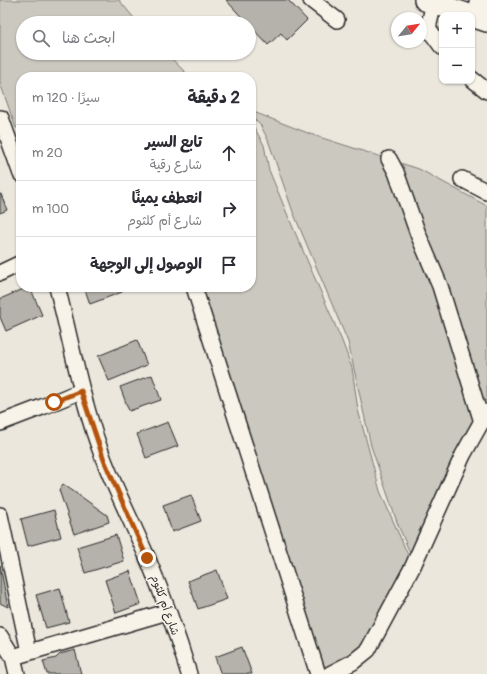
<!DOCTYPE html>
<html lang="ar">
<head>
<meta charset="utf-8">
<style>
	:root { --surface:#fff; --page:#f7f7f7; --text:#2b2b33; --muted:#7c7c81; --line:#e1e1e2 }
	body { margin:0; font-family:Pangolin,"Playpen Sans Arabic",sans-serif; background:var(--page); color:var(--text); direction:rtl }
	.controls { position:absolute; right:12px; top:12px; display:grid; overflow:hidden; border-radius:8px; box-shadow:0 1px 3px #0004 }
	.controls button { width:36px; height:36px; display:grid; place-items:center; padding:0; border:0; border-bottom:1px solid var(--line); background:var(--surface); color:var(--text); font:20px sans-serif }
	.compass { position:absolute; left:391px; top:12px; width:36px; height:36px; border-radius:50%; background:var(--surface); box-shadow:0 1px 3px #0004; rotate:60deg }
	.stop { position:absolute; width:12px; height:12px; margin:-9px; border:3px solid #b45309; border-radius:50%; background:#fff }
	.stop.end { background:#b45309; border-color:#fff; box-shadow:0 1px 4px #0008 }
	.list { margin:0; padding:0; list-style:none }
	h2 { display:flex; justify-content:space-between; align-items:center; height:52px; margin:0; padding:0 16px; font-size:17px }
	h2 small { font-size:13px; font-weight:400; color:var(--muted) }
	.list li { display:grid; grid-template-columns:26px 1fr auto; gap:12px; align-items:center; box-sizing:border-box; height:56px; padding:0 16px; border-top:1px solid var(--line) }
	.list b { display:block; font-size:15px; white-space:nowrap }
	.list p { margin:0; font-size:13px; white-space:nowrap; color:var(--muted) }
	.list em { font-size:13px; font-style:normal; color:var(--muted) }
	.icon { flex:none; width:22px; height:22px; fill:none; stroke:currentColor; stroke-width:2; stroke-linecap:round; stroke-linejoin:round }
	.map { position:relative; flex:none; width:487px; height:674px; overflow:hidden; direction:ltr }
	.search { position:absolute; background:var(--surface); box-shadow:0 1px 3px #0004; left:16px; top:16px; width:240px; height:44px; display:flex; align-items:center; gap:10px; box-sizing:border-box; padding:0 14px; border-radius:22px; color:var(--muted); font-size:15px }
	.panel { position:absolute; background:var(--surface); box-shadow:0 1px 3px #0004; left:16px; top:72px; width:240px; height:220px; border-radius:16px; direction:rtl }
	.map>svg:first-child { display:block }
	.green { fill:#cbc8bf; stroke:#7b7a75 }
	.building { fill:#b5b2ab; stroke:#2b2b2b }
	.lines { fill:none; stroke-linecap:round; stroke-linejoin:round }
	.minor-casing { stroke:#2b2b2b; stroke-width:18 }
	.highway-casing { stroke:#2b2b2b; stroke-width:24 }
	.minor { stroke:#f7f3e8; stroke-width:15 }
	.highway { stroke:#f7f3e8; stroke-width:21 }
	.route { stroke:#b45309; stroke-width:5 }
	.labels { text-anchor:middle; dominant-baseline:central; stroke-width:3; stroke-linejoin:round; paint-order:stroke }
	.street-label { font-size:11px; fill:#2b2b2b; stroke:#f7f3e8 }
</style>
</head>
<body>
<div class="map">
<svg width="487" height="674" viewBox="0 0 487 674">
	<rect width="100%" height="100%" fill="#ebe7dd"/>
	<filter id="ink" filterUnits="userSpaceOnUse"><feTurbulence type="fractalNoise" baseFrequency=".025" numOctaves="2"/><feDisplacementMap in="SourceGraphic" scale="8" xChannelSelector="R" yChannelSelector="G"/><feConvolveMatrix kernelMatrix="1 2 1 2 8 2 1 2 1" color-interpolation-filters="sRGB"/></filter>
	<g filter="url(#ink)">
		<g class="green">
			<polygon points="0,0 119,0 138,23 23,23 23,53 166,53 185,72 193,77 21,77 21,127 16,128 0,83"/>
			<polygon points="251,111 313,135 419,169 487,206 487,398 448,469 411,555 398,525 371,446 348,342 293,212 268,140 261,126 251,116"/>
			<polygon points="251,125 255,129 264,145 269,170 288,216 342,341 352,368 358,410 380,491 411,562 369,637 353,656 323,670 197,287 251,287"/>
		</g>
		<g class="building">
			<polygon points="226,0 288,0 307,20 287,40 281,33 268,45 249,25 249,23 247,23"/>
			<polygon points="0,194 1,194 7,210 0,213"/>
			<polygon points="28,287 30,287 42,315 6,331 0,317 0,299"/>
			<polygon points="84,287 120,287 122,292 90,304"/>
			<polygon points="137,340 147,365 109,381 98,356"/>
			<polygon points="152,375 161,400 129,411 120,387"/>
			<polygon points="168,422 178,446 146,458 137,434"/>
			<polygon points="63,484 107,515 109,522 74,534 59,490"/>
			<polygon points="191,495 201,521 172,532 163,505"/>
			<polygon points="54,510 61,537 28,546 21,519"/>
			<polygon points="116,535 124,561 85,573 77,547"/>
			<polygon points="0,566 0,565 8,607 0,603"/>
			<polygon points="217,570 227,599 198,609 188,581"/>
			<polygon points="130,571 141,604 116,613 105,580"/>
			<polygon points="60,588 69,622 46,628 36,595"/>
			<polygon points="242,647 252,674 223,674 220,672 215,657"/>
			<polygon points="75,650 81,674 47,674 43,661 56,658 60,654"/>
		</g>
		<g class="lines">
			<g class="minor-casing">
				<g id="minor">
					<polyline points="311,0 337,20"/>
					<polyline points="434,3 428,28 442,47"/>
					<polyline points="472,79 487,91"/>
					<polyline points="1,118 21,174"/>
					<polyline points="389,159 396,172 418,234 440,286 482,422"/>
					<polyline points="462,179 487,192"/>
					<polyline points="0,273 21,263"/>
					<path d="M57,287C72,345 82,404 104,460C117,493 133,524 147,557C163,595 177,634 189,674"/>
					<polyline points="194,287 318,674"/>
					<polyline points="0,423 42,407 81,391"/>
					<polyline points="0,515 29,652"/>
					<polyline points="0,636 13,657 17,674"/>
					<polyline points="13,657 167,612"/>
					<polyline points="330,674 353,662 368,650 413,566 463,455 487,412"/>
				</g>
			</g>
			<g class="highway-casing">
				<g id="highway">
					<polyline points="425,0 469,15"/>
					<polyline points="480,0 487,3"/>
					<polyline points="472,16 487,21"/>
				</g>
			</g>
			<use href="#minor" class="minor"/>
			<use href="#highway" class="highway"/>
		</g>
	</g>
	<g class="lines" filter="url(#ink)">
		<polyline class="route" points="54,402 81,391 104,460 147,558"/>
	</g>
	<g class="labels">
		<g class="street-label">
			<text transform="translate(165 605) rotate(70)">شارع أم كلثوم</text>
		</g>
	</g>
</svg>
<div class="controls">
<button>+</button>
<button>−</button>
</div>
<svg class="compass" viewBox="-18 -18 36 36"><path d="M0-13l5 13h-10z" fill="#e53935"/><path d="M0 13l5-13h-10z" fill="#7c7c81"/></svg>
<div class="stop" style="left:54px;top:402px"></div>
<div class="stop end" style="left:147px;top:558px"></div>
<div class="search"><svg class="icon" aria-label="search" viewBox="0 0 24 24"><circle cx="10" cy="10" r="6"/><path d="M15 15l6 6"/></svg>ابحث هنا</div>
<section class="panel">
<h2>2 دقيقة<small>سيرًا · 120 m</small></h2>
<ul class="list">
<li><svg class="icon" aria-label="ahead" viewBox="0 0 24 24"><path d="M12 20V5M6 11l6-6 6 6"/></svg><div><b>تابع السير</b><p>شارع رقية</p></div><em>20 m</em></li>
<li><svg class="icon" aria-label="right" viewBox="0 0 24 24"><path d="M7 20v-9h11M14 6l5 5-5 5"/></svg><div><b>انعطف يمينًا</b><p>شارع أم كلثوم</p></div><em>100 m</em></li>
<li><svg class="icon" aria-label="arrive" viewBox="0 0 24 24"><path d="M6 21V4h12l-3 4 3 4H6"/></svg><div><b>الوصول إلى الوجهة</b></div></li>
</ul>
</section>
</div>
</body>
</html>
